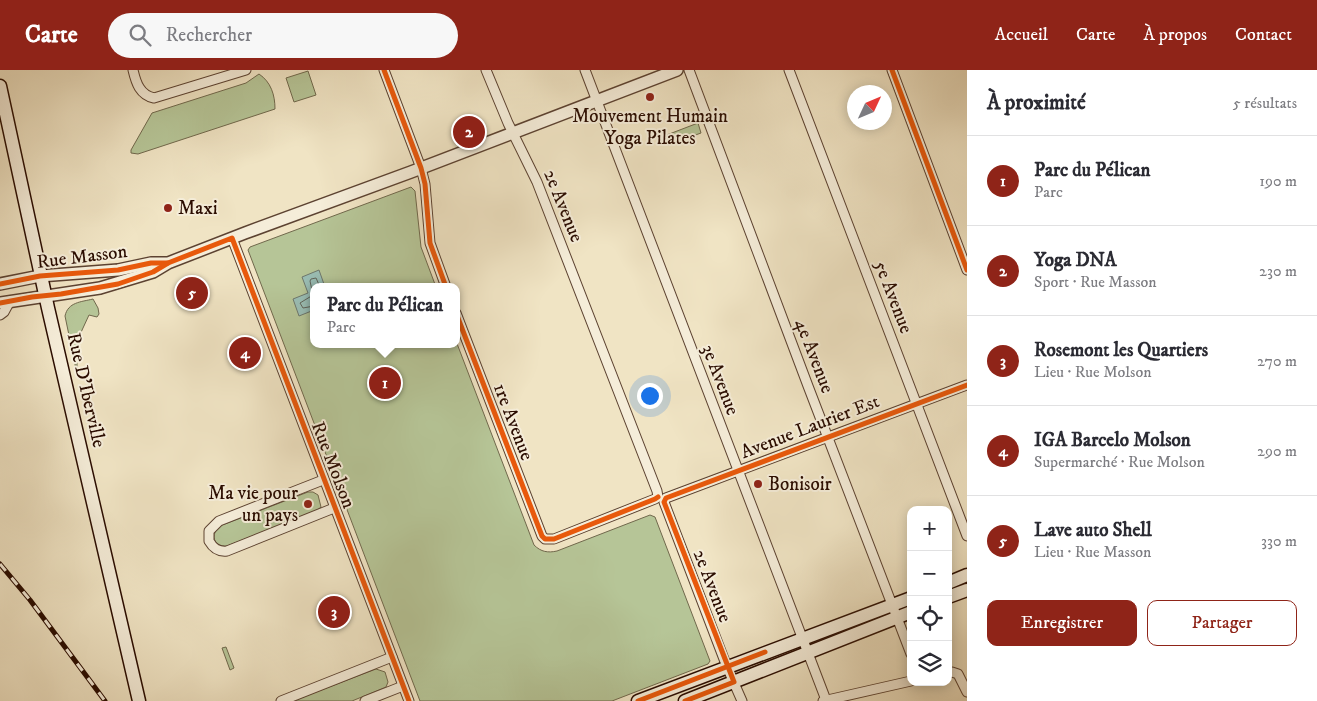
<!DOCTYPE html>
<html lang="fr">
<head>
<meta charset="utf-8">
<style>
	:root { --surface:#fff; --page:#f7f7f7; --text:#2b2b33; --muted:#7c7c81; --line:#e1e1e2; --accent:#8f2418 }
	body { margin:0; font-family:"IM FELL DW Pica",serif; background:var(--page); color:var(--text) }
	.controls { position:absolute; right:15px; bottom:15px; display:grid; overflow:hidden; border-radius:10px; box-shadow:0 2px 12px #0003 }
	.controls button { width:45px; height:45px; display:grid; place-items:center; padding:0; border:0; border-bottom:1px solid var(--line); background:var(--surface); color:var(--text); font:25px sans-serif }
	.compass { position:absolute; left:847px; top:15px; width:45px; height:45px; border-radius:50%; background:var(--surface); box-shadow:0 2px 12px #0003; rotate:46deg }
	.you { position:absolute; left:649px; top:325px; width:18px; height:18px; margin:-12px; border:4px solid #fff; border-radius:50%; background:#1a73e8; box-shadow:0 0 0 8px #1a73e833 }
	.badge { display:grid; place-items:center; width:32px; height:32px; border-radius:50%; background:var(--accent); color:#fff; font-size:16px; font-weight:700 }
	.pin { position:absolute; translate:-50% -50%; border:2px solid #fff; box-shadow:0 1px 5px #0006 }
	.popup { position:absolute; left:310px; top:213px; width:150px; height:65px; box-sizing:border-box; display:grid; place-content:center; border-radius:10px; background:var(--surface); filter:drop-shadow(0 1px 4px #0005); font-size:16px; white-space:nowrap; color:var(--muted) }
	.popup b { font-size:19px; color:var(--text) }
	.popup::after { content:''; position:absolute; left:50%; top:100%; margin-left:-10px; border:10px solid transparent; border-top-color:var(--surface) }
	.list { margin:0; padding:0; list-style:none }
	h2 { display:flex; justify-content:space-between; align-items:center; height:65px; margin:0; padding:0 20px; font-size:21px }
	h2 small { font-size:16px; font-weight:400; color:var(--muted) }
	.list li { display:grid; grid-template-columns:32px 1fr auto; gap:15px; align-items:center; box-sizing:border-box; height:90px; padding:0 20px; border-top:1px solid var(--line) }
	.list b { display:block; font-size:19px; white-space:nowrap }
	.list p { margin:0; font-size:16px; white-space:nowrap; color:var(--muted) }
	.list em { font-size:16px; font-style:normal; color:var(--muted) }
	.actions { display:flex; gap:10px; padding:15px 20px }
	.actions a { flex:1; padding:11px 0; border:1px solid var(--accent); border-radius:10px; text-align:center; font-size:18px; color:var(--accent) }
	.actions .main { background:var(--accent); color:#fff }
	.icon { flex:none; width:28px; height:28px; fill:none; stroke:currentColor; stroke-width:2; stroke-linecap:round; stroke-linejoin:round }
	.map { position:relative; flex:none; width:967px; height:631px; overflow:hidden }
	header { display:flex; align-items:center; gap:30px; box-sizing:border-box; height:70px; padding:0 25px; background:var(--accent); color:#fff }
	header strong { font-size:24px }
	nav { display:flex; gap:28px; margin-inline-start:auto; font-size:18px }
	.search { width:350px; height:45px; background:var(--page); display:flex; align-items:center; gap:12px; box-sizing:border-box; padding:0 18px; border-radius:28px; color:var(--muted); font-size:19px }
	main { display:flex }
	aside { flex:1; background:var(--surface) }
	.map>svg:first-child { display:block }
	.green { fill:#b6c597; stroke:#70684c }
	.water { fill:#9abeb5; stroke:#6d776d }
	.lines { fill:none; stroke-linecap:round; stroke-linejoin:round }
	.shore { stroke:#62655a; stroke-width:1 }
	.minor-casing { stroke:#5c4231; stroke-width:11 }
	.tertiary-casing { stroke:#5c4231; stroke-width:14 }
	.secondary-casing { stroke:#2a0c00; stroke-width:15 }
	.minor { stroke:#f5edd9; stroke-width:9 }
	.tertiary { stroke:#f5edd9; stroke-width:11 }
	.secondary { stroke:#f5edd9; stroke-width:12 }
	.rail-casing { stroke:#2a0c00; stroke-width:5 }
	.rail { stroke:#f5edd9; stroke-width:3; stroke-dasharray:9; stroke-linecap:butt }
	.cycleway-casing { stroke:#f5edd9; stroke-width:8 }
	.cycleway { stroke:#e8590c; stroke-width:5 }
	.poi-dot { fill:#8f2418; stroke:#f5edd9; stroke-width:2 }
	.labels { text-anchor:middle; dominant-baseline:central; stroke-width:4; stroke-linejoin:round; paint-order:stroke }
	.poi-label { font-size:19px; fill:#2a0c00; stroke:#f5edd9; text-anchor:start }
	.street-label { font-size:19px; fill:#2a0c00; stroke:#f5edd9 }
</style>
</head>
<body>
<header>
<strong>Carte</strong>
<div class="search"><svg class="icon" aria-label="search" viewBox="0 0 24 24"><circle cx="10" cy="10" r="6"/><path d="M15 15l6 6"/></svg>Rechercher</div>
<nav><a>Accueil</a><a>Carte</a><a>À propos</a><a>Contact</a></nav>
</header>
<main>
<div class="map">
<svg width="967" height="631" viewBox="0 0 967 631">
	<rect width="100%" height="100%" fill="#f0e4c4"/>
	<filter id="stains"><feTurbulence type="fractalNoise" baseFrequency=".004" numOctaves="4"/><feColorMatrix values="0 0 0 0 .2 0 0 0 0 .09 0 0 0 0 .02 0 0 0 .5 -.17"/></filter>
	<radialGradient id="worn" r=".72"><stop offset=".6" stop-color="#630" stop-opacity="0"/><stop offset="1" stop-color="#630" stop-opacity=".3"/></radialGradient>
	<g class="green">
		<polygon points="308,1 316,25 294,32 286,8"/>
		<path d="M259,4C271,12 275,25 275,39L138,84L131,83V80L152,43L246,13Z"/>
		<polygon points="698,53 701,63 668,75 664,66"/>
		<path d="M411,117L415,121L421,177L436,217H314V274H456V271L534,475C541,482 548,483 557,481L650,445L655,447L710,591L708,594L612,631H420L248,180L250,177Z"/>
		<path d="M93,229L98,238L99,244L97,247L89,245L77,271V299H76L65,246C68,232 81,232 93,229Z"/>
		<path d="M308,422H313L318,425L321,437L315,442L227,476C213,477 210,464 220,456Z"/>
		<polygon points="226,577 234,598 230,600 222,578"/>
		<polygon points="376,599 385,602 388,612 386,617 352,631 292,631"/>
	</g>
	<polygon class="water" points="319,200 325,217 314,217 314,240 299,246 293,229 308,223 302,207"/>
	<g class="lines">
		<polyline class="shore" points="314,236 303,238 300,233 313,225 310,211 311,209 316,208 320,217"/>
		<g class="minor-casing">
			<g id="minor">
				<path d="M133,0C136,13 140,25 154,28L246,0"/>
				<polyline points="384,0 421,98 425,114 430,173 446,217"/>
				<polyline points="585,0 826,630"/>
				<polyline points="689,0 808,316 911,584"/>
				<polyline points="789,0 967,466"/>
				<polyline points="892,0 967,200"/>
				<polyline points="232,168 409,631"/>
				<polyline points="456,243 542,466 545,469 554,469 655,429 658,427 657,421 537,112 508,53 486,0"/>
				<polyline points="0,245 4,242 10,231"/>
				<path d="M323,410L219,451L209,461V471C213,478 218,482 227,481L334,438"/>
				<polyline points="948,602 952,602 958,604 967,622"/>
				<polyline points="281,631 392,587"/>
				<polyline points="365,631 403,616"/>
				<polyline points="742,631 727,597 664,432 666,428 967,315"/>
				<polyline points="823,631 911,611"/>
			</g>
		</g>
		<g class="tertiary-casing">
			<g id="tertiary">
				<polyline points="0,214 40,206 118,200 151,193 166,193"/>
				<polyline points="0,233 100,218 153,202 168,193 245,163 411,102 677,0"/>
			</g>
		</g>
		<g class="secondary-casing">
			<g id="secondary">
				<polyline points="0,16 48,238 139,631"/>
				<polyline points="948,513 967,505"/>
				<polyline points="948,527 967,520"/>
				<polyline points="638,631 911,528"/>
				<polyline points="685,631 911,542"/>
			</g>
		</g>
		<use href="#minor" class="minor"/>
		<use href="#tertiary" class="tertiary"/>
		<use href="#secondary" class="secondary"/>
		<g class="rail-casing">
			<polyline id="rail" points="0,494 30,530 105,631"/>
		</g>
		<use href="#rail" class="rail"/>
		<g class="cycleway-casing">
			<g id="cycleway">
				<polyline points="384,0 421,98 425,114 430,173 446,217"/>
				<polyline points="892,0 967,200"/>
				<polyline points="0,214 40,206 118,200 151,193 168,193"/>
				<polyline points="0,233 32,227 61,224 118,214 153,202 168,193 232,168 409,631"/>
				<polyline points="456,243 542,466 545,469 554,469 655,429 658,427"/>
				<polyline points="638,631 765,582"/>
				<polyline points="685,631 734,612 664,432 666,428 967,315"/>
			</g>
		</g>
		<use href="#cycleway" class="cycleway"/>
	</g>
	<g class="poi-dot">
		<circle cx="650" cy="27" r="5"/>
		<circle cx="168" cy="138" r="5"/>
		<circle cx="758" cy="414" r="5"/>
		<circle cx="308" cy="434" r="5"/>
	</g>
	<g class="labels">
		<g class="poi-label">
			<text x="650" y="46" text-anchor="middle">Mouvement Humain<tspan x="650" dy="22">Yoga Pilates</tspan></text>
			<text x="178" y="138">Maxi</text>
			<text x="768" y="414">Bonisoir</text>
			<text x="298" y="423" text-anchor="end">Ma vie pour<tspan x="298" dy="22">un pays</tspan></text>
		</g>
		<g class="street-label">
			<text transform="translate(563 136) rotate(68)">2e Avenue</text>
			<text transform="translate(82 187) rotate(-7)">Rue Masson</text>
			<text transform="translate(893 227) rotate(69)">5e Avenue</text>
			<text transform="translate(814 286) rotate(69)">4e Avenue</text>
			<text transform="translate(720 310) rotate(69)">3e Avenue</text>
			<text transform="translate(86 320) rotate(77)">Rue D'Iberville</text>
			<text transform="translate(513 352) rotate(69)">1re Avenue</text>
			<text transform="translate(810 357) rotate(-21)">Avenue Laurier Est</text>
			<text transform="translate(333 395) rotate(69)">Rue Molson</text>
			<text transform="translate(712 516) rotate(69)">2e Avenue</text>
		</g>
	</g>
	<rect width="100%" height="100%" filter="url(#stains)"/>
	<rect width="100%" height="100%" fill="url(#worn)"/>
</svg>
<div class="controls">
<button>+</button>
<button>−</button>
<button><svg class="icon" aria-label="locate" viewBox="0 0 24 24"><circle cx="12" cy="12" r="6"/><path d="M12 2v4M12 18v4M2 12h4M18 12h4"/></svg></button>
<button><svg class="icon" aria-label="layers" viewBox="0 0 24 24"><path d="M12 4l9 5-9 5-9-5zM3 14l9 5 9-5"/></svg></button>
</div>
<svg class="compass" viewBox="-18 -18 36 36"><path d="M0-13l5 13h-10z" fill="#e53935"/><path d="M0 13l5-13h-10z" fill="#7c7c81"/></svg>
<div class="you"></div>
<div class="pin badge" style="left:385px;top:313px">1</div>
<div class="popup"><b>Parc du Pélican</b>Parc</div>
<div class="pin badge" style="left:469px;top:62px">2</div>
<div class="pin badge" style="left:334px;top:542px">3</div>
<div class="pin badge" style="left:245px;top:283px">4</div>
<div class="pin badge" style="left:192px;top:223px">5</div>
</div>
<aside>
<h2>À proximité<small>5 résultats</small></h2>
<ul class="list">
<li><span class="badge">1</span><div><b>Parc du Pélican</b><p>Parc</p></div><em>190 m</em></li>
<li><span class="badge">2</span><div><b>Yoga DNA</b><p>Sport · Rue Masson</p></div><em>230 m</em></li>
<li><span class="badge">3</span><div><b>Rosemont les Quartiers</b><p>Lieu · Rue Molson</p></div><em>270 m</em></li>
<li><span class="badge">4</span><div><b>IGA Barcelo Molson</b><p>Supermarché · Rue Molson</p></div><em>290 m</em></li>
<li><span class="badge">5</span><div><b>Lave auto Shell</b><p>Lieu · Rue Masson</p></div><em>330 m</em></li>
</ul>
<div class="actions"><a class="main">Enregistrer</a><a>Partager</a></div>
</aside>
</main>
</body>
</html>
